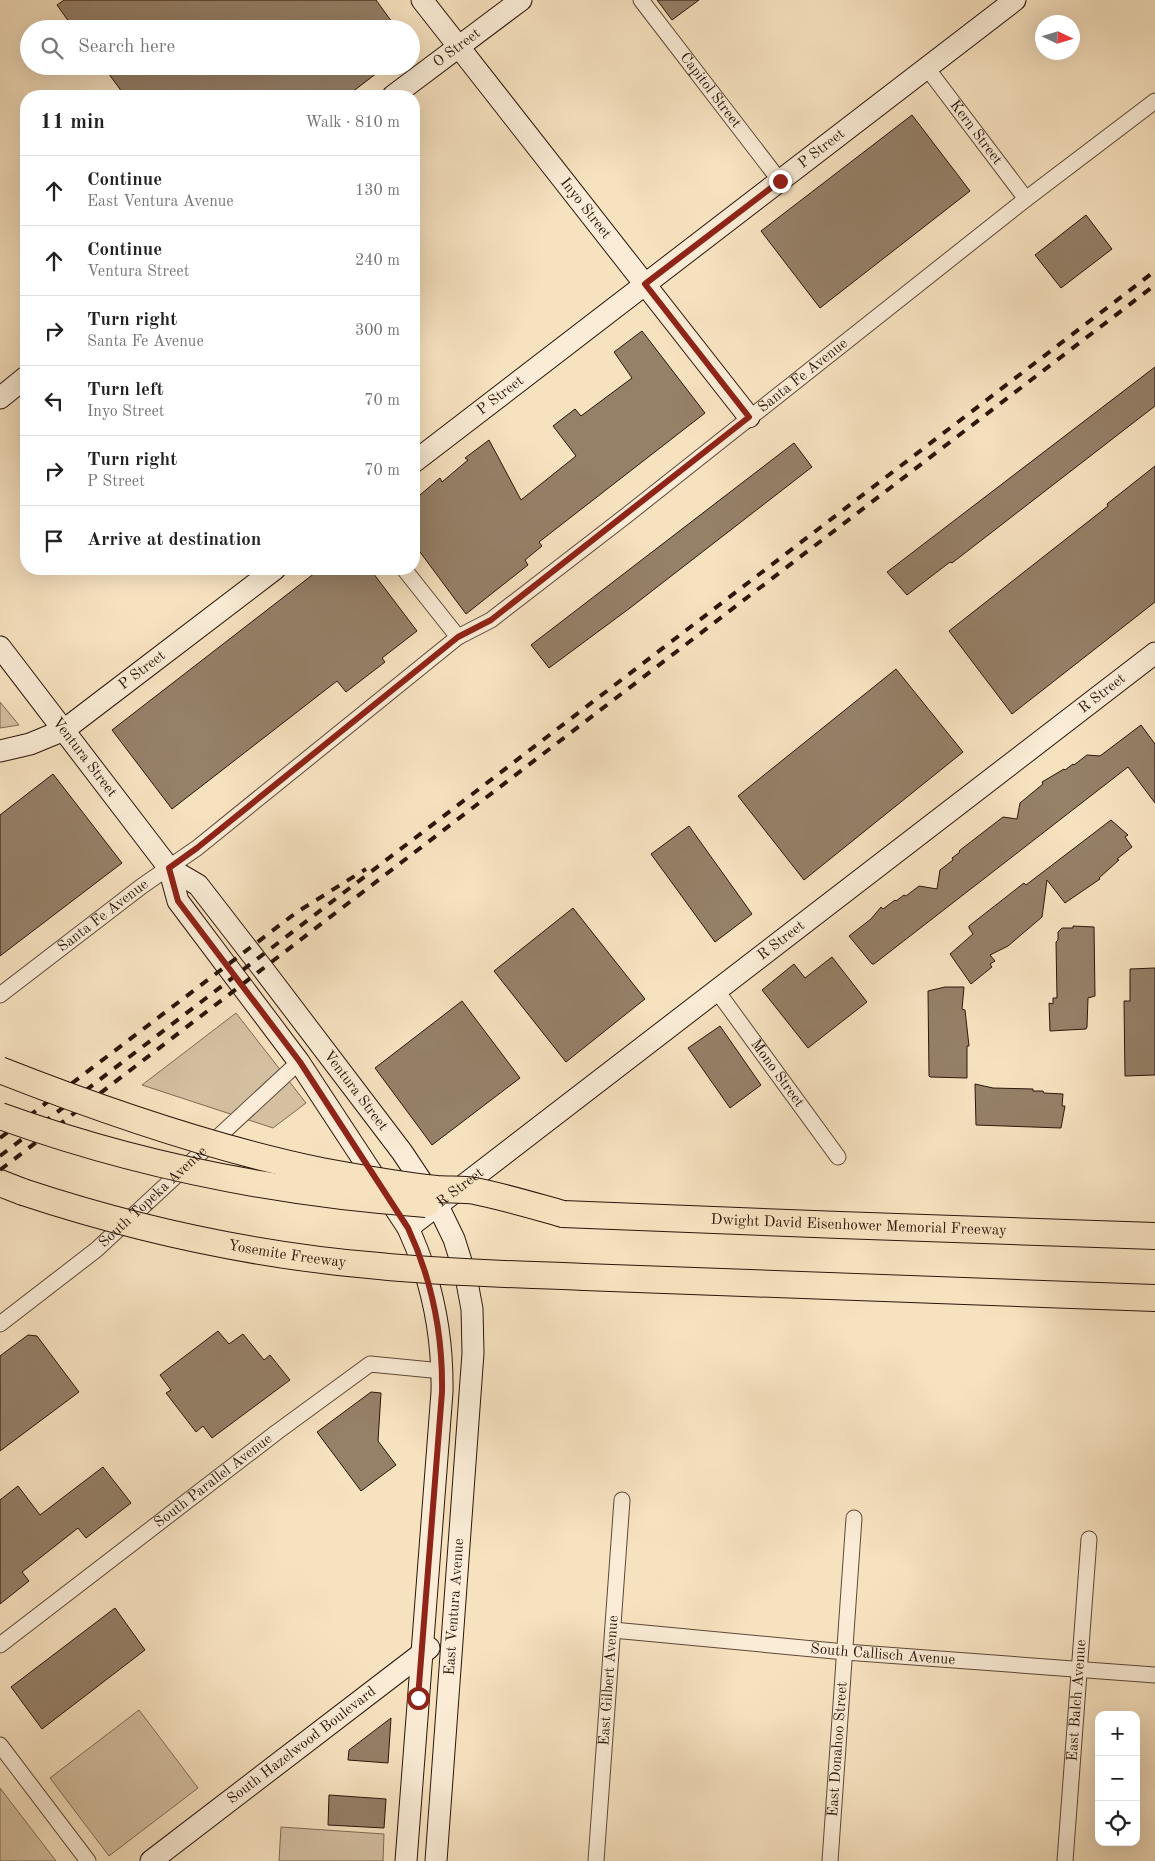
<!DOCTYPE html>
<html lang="en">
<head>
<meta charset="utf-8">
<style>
	:root { --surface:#fff; --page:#f6f6f6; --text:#222; --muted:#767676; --line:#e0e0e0 }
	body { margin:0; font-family:"Old Standard TT",serif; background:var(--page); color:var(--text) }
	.controls { position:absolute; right:15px; bottom:15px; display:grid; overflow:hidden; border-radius:10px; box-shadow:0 5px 20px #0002 }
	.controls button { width:45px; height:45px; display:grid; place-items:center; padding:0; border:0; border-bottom:1px solid var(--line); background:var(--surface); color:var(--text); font:25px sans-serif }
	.compass { position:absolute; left:1035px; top:15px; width:45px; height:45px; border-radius:50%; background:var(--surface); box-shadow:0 5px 20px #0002; rotate:94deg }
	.stop { position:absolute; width:15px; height:15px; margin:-11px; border:4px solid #8f2418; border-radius:50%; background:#fff }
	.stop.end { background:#8f2418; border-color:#fff; box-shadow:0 1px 5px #0008 }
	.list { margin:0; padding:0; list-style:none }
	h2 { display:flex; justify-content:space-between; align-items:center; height:65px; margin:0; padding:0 20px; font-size:21px }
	h2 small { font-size:16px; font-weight:400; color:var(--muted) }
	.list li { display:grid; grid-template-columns:32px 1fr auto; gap:15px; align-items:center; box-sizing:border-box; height:70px; padding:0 20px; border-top:1px solid var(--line) }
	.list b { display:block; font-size:19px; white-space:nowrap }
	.list p { margin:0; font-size:16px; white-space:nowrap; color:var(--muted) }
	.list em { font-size:16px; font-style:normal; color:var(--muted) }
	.icon { flex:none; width:28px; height:28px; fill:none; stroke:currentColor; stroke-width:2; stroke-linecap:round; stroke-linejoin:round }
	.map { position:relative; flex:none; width:1155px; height:1861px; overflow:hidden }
	.search { position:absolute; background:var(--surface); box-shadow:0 5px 20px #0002; left:20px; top:20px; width:400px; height:55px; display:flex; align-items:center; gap:12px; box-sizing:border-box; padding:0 18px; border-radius:28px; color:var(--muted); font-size:19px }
	.panel { position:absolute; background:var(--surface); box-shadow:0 5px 20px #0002; left:20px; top:90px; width:400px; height:485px; border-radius:20px }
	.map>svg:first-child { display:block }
	.green { fill:#d4bfa1; stroke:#7f6a54 }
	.building { fill:#958068; stroke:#2a1508 }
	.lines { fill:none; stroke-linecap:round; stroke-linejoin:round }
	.street-casing { stroke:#5d4836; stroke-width:17 }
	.secondary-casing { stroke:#2a1508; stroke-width:23 }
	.highway-casing { stroke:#2a1508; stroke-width:28 }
	.street { stroke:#faecd6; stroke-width:15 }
	.secondary { stroke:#faecd6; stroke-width:21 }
	.highway { stroke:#f7e2c0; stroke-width:26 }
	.rail { stroke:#2a1508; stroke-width:4; stroke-dasharray:9 9; stroke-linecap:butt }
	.highway-bridge-casing { stroke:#2a1508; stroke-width:28; stroke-linecap:butt }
	.highway-bridge { stroke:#f7e2c0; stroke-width:26 }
	.route { stroke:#8f2418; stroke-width:6 }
	.labels { text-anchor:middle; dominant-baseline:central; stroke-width:5; stroke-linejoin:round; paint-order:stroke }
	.street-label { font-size:15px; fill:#2a1508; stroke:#faecd6 }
</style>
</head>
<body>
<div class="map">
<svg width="1155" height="1861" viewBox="0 0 1155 1861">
	<rect width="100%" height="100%" fill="#f7e2c0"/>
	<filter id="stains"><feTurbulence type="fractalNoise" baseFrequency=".004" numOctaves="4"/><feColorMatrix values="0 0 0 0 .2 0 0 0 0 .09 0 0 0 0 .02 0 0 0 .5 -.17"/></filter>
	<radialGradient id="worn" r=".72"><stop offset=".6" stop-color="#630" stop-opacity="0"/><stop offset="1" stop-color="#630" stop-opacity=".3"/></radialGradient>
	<g class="green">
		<polygon points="0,702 19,725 0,728"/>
		<polygon points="236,1013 306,1103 273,1128 142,1085"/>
		<polygon points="139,1710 198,1788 109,1856 50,1778"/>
		<polygon points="0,1788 56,1861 0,1861"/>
		<polygon points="281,1827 384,1834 383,1861 279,1861"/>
	</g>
	<g class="building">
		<polygon points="64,0 376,0 397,29 74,29 57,5"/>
		<polygon points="657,0 699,0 672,20"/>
		<polygon points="103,66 386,66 347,96 125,96"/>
		<polygon points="912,115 970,191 820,308 761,231"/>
		<polygon points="1086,215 1112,249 1061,288 1035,255"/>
		<polygon points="642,331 705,413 539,542 542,546 525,560 528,565 466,614 414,544 414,500 440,478 442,482 468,460 465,458 489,440 521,500 576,456 553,426 575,409 581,416 632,378 614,352"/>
		<polygon points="1155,367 1155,406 952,563 950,562 907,595 887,572"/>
		<polygon points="794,443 812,467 630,608 549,668 531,645"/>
		<polygon points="1155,466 1155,602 1012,714 949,631 1108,506 1107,504"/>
		<polygon points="320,569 370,569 417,631 382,658 385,662 346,692 337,681 172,809 112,730"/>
		<polygon points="896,669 963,752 804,880 738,796"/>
		<polygon points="1141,725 1155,744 1155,803 1128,767 874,964 872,964 849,936 871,919 881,907 883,909 895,900 896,901 904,895 906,896 919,886 937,889 940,870 953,860 952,858 960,852 959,851 1003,817 1017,819 1020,803 1043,784 1042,782 1064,769 1065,770 1073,764 1074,765 1087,755 1100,756"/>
		<polygon points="53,774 122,863 0,956 0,815"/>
		<polygon points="1111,820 1128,835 1125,837 1132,847 1117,859 1119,860 1099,878 1100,879 1065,903 1047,880 1042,917 1008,946 990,955 995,961 990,964 992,967 971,984 950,954 973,934 969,928 969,926 1024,883 1026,885"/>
		<polygon points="689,826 752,914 715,942 651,854"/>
		<polygon points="573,908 645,999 566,1062 494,971"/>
		<polygon points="1073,926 1094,927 1095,996 1088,998 1087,1027 1086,1029 1050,1031 1049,1003 1053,1004 1053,998 1057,998 1056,942 1058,940 1058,932 1062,928 1073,928"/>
		<polygon points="832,957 867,1002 808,1048 762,990 794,964 805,978"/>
		<polygon points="1155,968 1155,1075 1125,1076 1124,1001 1130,1001 1130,969"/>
		<polygon points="945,987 964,987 962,1009 965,1010 969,1046 967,1046 967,1078 930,1077 929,1076 928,991"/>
		<polygon points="462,1001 520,1078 432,1145 375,1068"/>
		<polygon points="720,1026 761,1085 730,1108 688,1048"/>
		<polygon points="975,1084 993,1088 1033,1089 1033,1091 1043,1091 1044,1093 1063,1094 1062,1106 1065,1106 1061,1128 976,1125"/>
		<polygon points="218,1331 229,1344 243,1334 264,1360 270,1355 290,1380 212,1438 203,1426 196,1432 166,1393 171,1390 160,1375"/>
		<polygon points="28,1335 37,1336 79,1392 0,1451 0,1356"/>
		<polygon points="371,1392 381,1393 378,1441 396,1465 361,1491 317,1432"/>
		<polygon points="103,1467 131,1503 86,1538 78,1528 22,1572 29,1581 0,1604 0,1500 18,1486 40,1515"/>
		<polygon points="115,1608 145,1650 42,1729 11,1687"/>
		<polygon points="391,1718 388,1763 348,1760 349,1750"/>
		<polygon points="329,1795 386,1799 384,1828 328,1825"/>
	</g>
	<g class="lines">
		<g class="street-casing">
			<g id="street">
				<path id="s1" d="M641,0L780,181"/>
				<path id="s2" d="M927,68L1026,199"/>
				<polyline points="404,569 458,637"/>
				<path id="s3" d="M717,991L838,1157"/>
				<path id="s4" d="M0,995L142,886L197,848L458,637L491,620L627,515L1026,199L1155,101"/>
				<path id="s5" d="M0,1324L96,1250L299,1062"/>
				<path id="s6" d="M613,1630L845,1652L1155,1675"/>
				<path id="s7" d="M0,1645L277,1432L370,1364L442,1371"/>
				<polyline points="0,1745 88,1861"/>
				<path id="s8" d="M596,1861L622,1500"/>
				<path id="s9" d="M830,1861L854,1518"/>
				<path id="s10" d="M1065,1861L1089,1539"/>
			</g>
		</g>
		<g class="secondary-casing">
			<g id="secondary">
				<path id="s11" d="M422,0L749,417"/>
				<path id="s12" d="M393,96L521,0"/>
				<polyline points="0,398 26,377"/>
				<path id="s13" d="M414,462L1015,0"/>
				<path id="s14" d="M0,647L169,868L198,885L263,969L402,1152L438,1206L454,1239L466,1277L472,1309L473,1353L436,1861"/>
				<path id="s15" d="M0,751L30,744L64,730L275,569"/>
				<path d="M169,868L178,901L299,1062L408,1228C432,1280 443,1335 442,1392L406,1861"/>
				<path id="s16" d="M408,1228L1155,653"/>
				<path id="s17" d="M151,1861L429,1648"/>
			</g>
		</g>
		<g class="highway-casing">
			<g id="highway">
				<polyline points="0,1183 23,1192"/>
				<path id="s18" d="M563,1214L840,1225L1155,1236"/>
				<polyline points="584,1277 1155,1298"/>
			</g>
		</g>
		<use href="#street" class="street"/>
		<use href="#secondary" class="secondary"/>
		<use href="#highway" class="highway"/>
		<g class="rail">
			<polyline points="0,1138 297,912 366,869"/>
			<polyline points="0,1156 1155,271"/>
			<polyline points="0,1170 1155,285"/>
		</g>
		<g class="highway-bridge-casing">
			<g id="highway-bridge">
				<path d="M0,1070C104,1111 211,1148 321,1171C359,1178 398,1185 437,1189C450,1190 463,1189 475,1191C505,1197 534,1206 563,1214"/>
				<path d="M0,1116C136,1165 282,1194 426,1204"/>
				<path id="s19" d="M23,1192C138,1230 258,1256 379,1266C447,1273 515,1274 584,1277"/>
			</g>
		</g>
		<use href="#highway-bridge" class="highway-bridge"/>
	</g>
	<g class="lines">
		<path class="route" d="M418,1698L442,1392C443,1335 432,1280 408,1228L300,1062L178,901L169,868L197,848L458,637L491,620L749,417L645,284L780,181"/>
	</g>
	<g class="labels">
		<g class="street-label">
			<text stroke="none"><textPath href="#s12" startOffset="80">O Street</textPath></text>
			<text stroke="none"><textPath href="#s1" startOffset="114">Capitol Street</textPath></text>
			<text stroke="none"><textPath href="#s2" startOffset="81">Kern Street</textPath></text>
			<text stroke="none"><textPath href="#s13" startOffset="514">P Street</textPath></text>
			<text stroke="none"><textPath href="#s11" startOffset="265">Inyo Street</textPath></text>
			<text stroke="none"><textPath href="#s4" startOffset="1015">Santa Fe Avenue</textPath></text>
			<text stroke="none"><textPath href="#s13" startOffset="109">P Street</textPath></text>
			<text stroke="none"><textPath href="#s15" startOffset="166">P Street</textPath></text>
			<text stroke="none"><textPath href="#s16" startOffset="876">R Street</textPath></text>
			<text stroke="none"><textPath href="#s14" startOffset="139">Ventura Street</textPath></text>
			<text stroke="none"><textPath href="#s4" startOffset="130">Santa Fe Avenue</textPath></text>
			<text stroke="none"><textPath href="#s16" startOffset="471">R Street</textPath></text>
			<text stroke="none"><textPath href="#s3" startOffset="102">Mono Street</textPath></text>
			<text stroke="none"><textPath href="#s14" startOffset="571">Ventura Street</textPath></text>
			<text stroke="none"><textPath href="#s16" startOffset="66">R Street</textPath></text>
			<text stroke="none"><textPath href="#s5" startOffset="199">South Topeka Avenue</textPath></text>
			<text stroke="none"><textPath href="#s18" startOffset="296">Dwight David Eisenhower Memorial Freeway</textPath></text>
			<text stroke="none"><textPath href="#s19" startOffset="272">Yosemite Freeway</textPath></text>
			<text stroke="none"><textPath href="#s7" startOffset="269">South Parallel Avenue</textPath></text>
			<text transform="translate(455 1607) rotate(-86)">East Ventura Avenue</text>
			<text stroke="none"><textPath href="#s6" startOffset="271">South Callisch Avenue</textPath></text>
			<text stroke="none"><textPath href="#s8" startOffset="181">East Gilbert Avenue</textPath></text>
			<text stroke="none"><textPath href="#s10" startOffset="161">East Balch Avenue</textPath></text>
			<text stroke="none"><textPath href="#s17" startOffset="190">South Hazelwood Boulevard</textPath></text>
			<text stroke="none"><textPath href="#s9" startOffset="112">East Donahoo Street</textPath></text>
		</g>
	</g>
	<rect width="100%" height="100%" filter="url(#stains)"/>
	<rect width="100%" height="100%" fill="url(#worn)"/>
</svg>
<div class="controls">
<button>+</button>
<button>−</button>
<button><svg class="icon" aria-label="locate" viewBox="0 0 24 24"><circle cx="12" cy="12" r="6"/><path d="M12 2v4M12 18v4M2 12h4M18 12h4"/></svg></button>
</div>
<svg class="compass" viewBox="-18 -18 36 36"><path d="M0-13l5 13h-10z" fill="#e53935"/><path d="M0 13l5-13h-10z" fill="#767676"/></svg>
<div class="stop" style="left:418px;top:1698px"></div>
<div class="stop end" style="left:780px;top:181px"></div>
<div class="search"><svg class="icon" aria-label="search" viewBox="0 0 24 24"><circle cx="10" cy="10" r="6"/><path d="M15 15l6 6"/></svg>Search here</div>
<section class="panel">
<h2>11 min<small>Walk · 810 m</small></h2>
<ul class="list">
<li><svg class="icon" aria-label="ahead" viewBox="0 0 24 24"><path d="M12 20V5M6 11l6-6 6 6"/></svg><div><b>Continue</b><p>East Ventura Avenue</p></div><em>130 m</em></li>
<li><svg class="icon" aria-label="ahead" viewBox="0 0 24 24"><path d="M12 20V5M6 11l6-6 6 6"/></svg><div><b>Continue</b><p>Ventura Street</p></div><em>240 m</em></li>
<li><svg class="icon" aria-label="right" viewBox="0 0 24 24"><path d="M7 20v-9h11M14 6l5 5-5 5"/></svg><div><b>Turn right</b><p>Santa Fe Avenue</p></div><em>300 m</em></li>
<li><svg class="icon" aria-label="left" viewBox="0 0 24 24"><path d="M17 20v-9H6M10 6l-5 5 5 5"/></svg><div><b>Turn left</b><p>Inyo Street</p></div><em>70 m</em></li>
<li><svg class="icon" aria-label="right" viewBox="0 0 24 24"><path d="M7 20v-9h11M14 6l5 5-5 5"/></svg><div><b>Turn right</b><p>P Street</p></div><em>70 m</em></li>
<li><svg class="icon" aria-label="arrive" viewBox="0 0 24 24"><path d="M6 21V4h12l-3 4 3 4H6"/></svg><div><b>Arrive at destination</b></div></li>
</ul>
</section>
</div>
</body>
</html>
